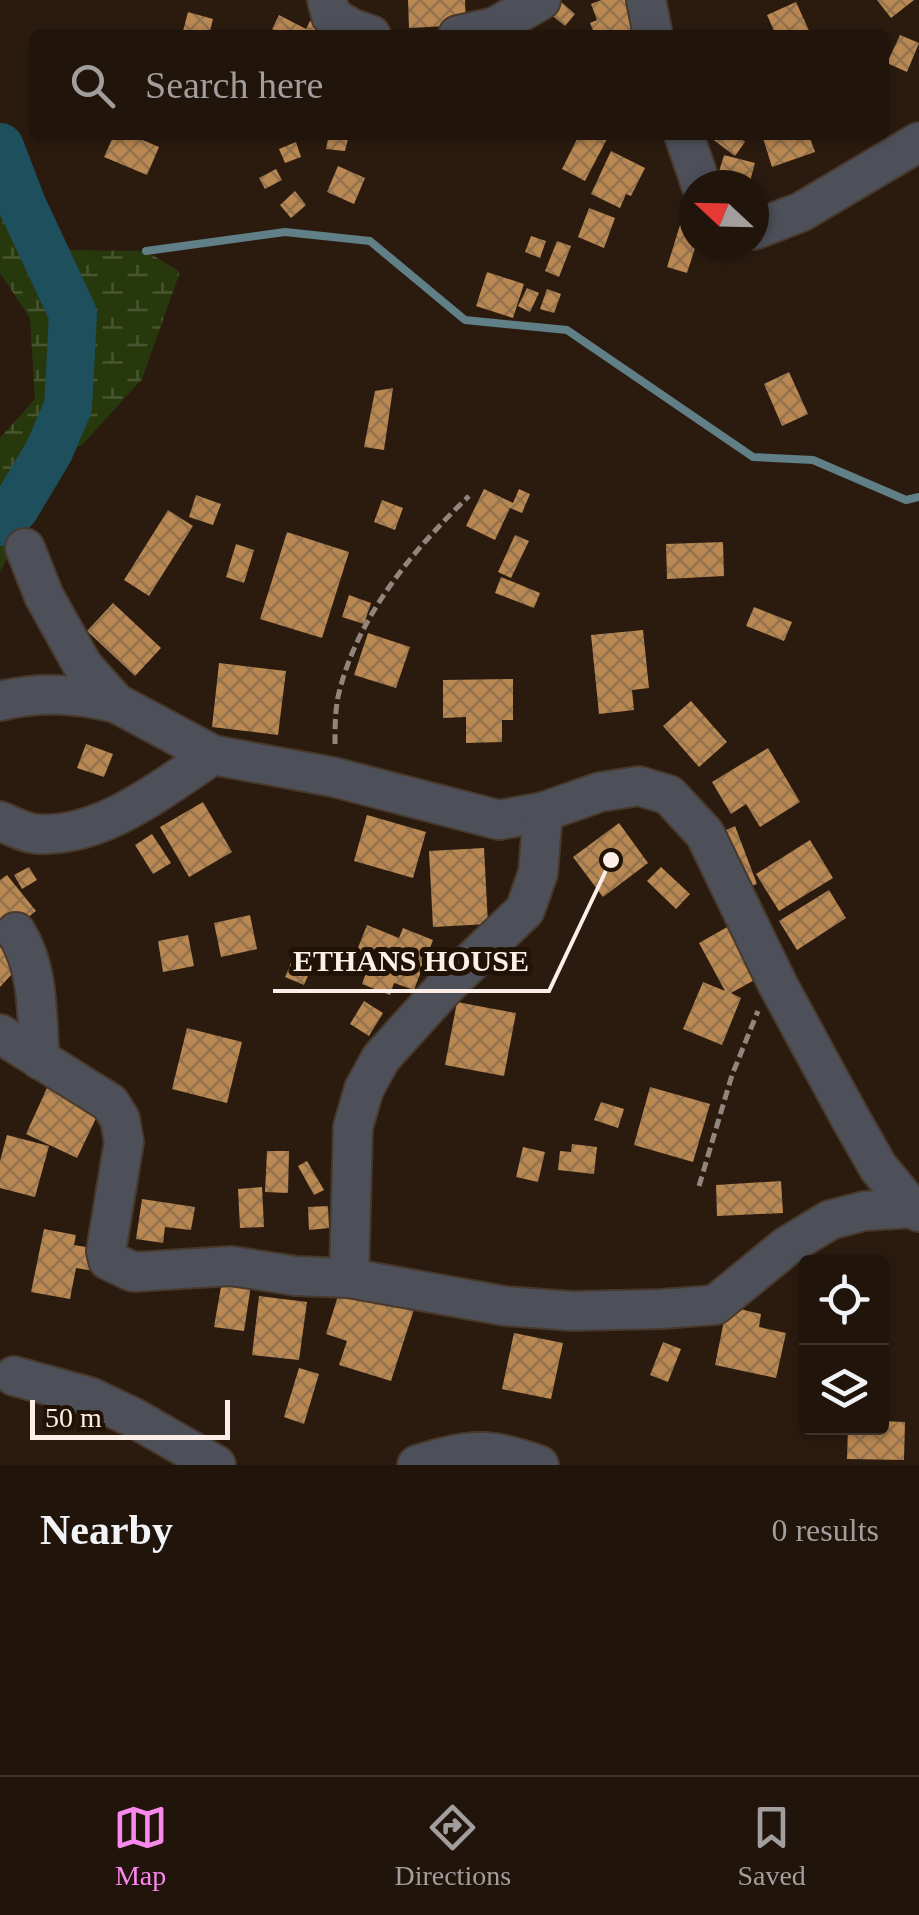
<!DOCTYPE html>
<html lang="en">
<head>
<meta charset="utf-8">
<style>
	:root { --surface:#20140b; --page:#281d14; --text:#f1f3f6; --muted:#a29e9d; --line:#3d332c; --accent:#f888eb }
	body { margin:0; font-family:"Times New Roman",serif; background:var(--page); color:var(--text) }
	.controls { position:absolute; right:30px; bottom:30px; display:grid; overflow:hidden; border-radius:10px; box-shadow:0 2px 8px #0004 }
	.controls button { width:90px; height:90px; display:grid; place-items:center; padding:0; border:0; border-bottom:2px solid var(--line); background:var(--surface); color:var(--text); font:50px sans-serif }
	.compass { position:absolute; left:679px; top:170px; width:90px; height:90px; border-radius:50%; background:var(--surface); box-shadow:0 2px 8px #0004; rotate:292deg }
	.scale { position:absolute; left:30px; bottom:25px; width:200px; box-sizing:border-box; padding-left:10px; border:5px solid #fbefe7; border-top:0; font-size:28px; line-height:35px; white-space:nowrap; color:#fbefe7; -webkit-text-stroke:8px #211206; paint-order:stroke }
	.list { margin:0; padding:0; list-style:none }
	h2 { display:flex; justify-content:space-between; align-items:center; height:130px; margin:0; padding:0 40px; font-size:42px }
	h2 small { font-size:32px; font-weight:400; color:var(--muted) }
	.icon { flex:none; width:55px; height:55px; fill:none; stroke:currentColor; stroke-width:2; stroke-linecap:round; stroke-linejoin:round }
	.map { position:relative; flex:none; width:919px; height:1465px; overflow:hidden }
	.search { position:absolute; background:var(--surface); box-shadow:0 2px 8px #0004; left:30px; right:30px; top:30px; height:110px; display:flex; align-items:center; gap:25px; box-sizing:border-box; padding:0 35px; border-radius:10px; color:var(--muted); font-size:38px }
	.sheet { height:310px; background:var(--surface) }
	nav { display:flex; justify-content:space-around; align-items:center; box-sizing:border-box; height:140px; border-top:2px solid var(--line); background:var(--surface); font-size:28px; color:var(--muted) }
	nav a { display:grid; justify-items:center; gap:5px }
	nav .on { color:var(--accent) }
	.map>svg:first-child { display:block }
	.wetland { fill:url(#wetland-marsh) }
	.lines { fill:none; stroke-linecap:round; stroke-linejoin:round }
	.stream { stroke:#607f86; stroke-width:8 }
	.river { stroke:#1e4f5c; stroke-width:48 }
	.building { fill:url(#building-cross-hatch) }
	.minor-casing { stroke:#48392d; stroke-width:42 }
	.path { stroke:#93857b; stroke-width:5; stroke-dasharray:10 5; stroke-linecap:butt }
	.minor { stroke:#4e5059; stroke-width:38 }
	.leader { fill:none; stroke:#fbefe7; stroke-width:4 }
	.callout-dot { fill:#fbefe7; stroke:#211206; stroke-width:4 }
	.callout-label { font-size:30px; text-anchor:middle; font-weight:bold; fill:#fbefe7; stroke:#211206; stroke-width:10; stroke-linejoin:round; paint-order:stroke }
</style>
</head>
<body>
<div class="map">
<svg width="919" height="1465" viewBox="0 0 919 1465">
	<defs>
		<pattern id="wetland-marsh" width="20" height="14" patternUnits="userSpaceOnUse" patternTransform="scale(2.5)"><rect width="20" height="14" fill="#28380d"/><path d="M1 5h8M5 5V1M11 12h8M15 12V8" fill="none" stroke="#485530"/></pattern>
		<pattern id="building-cross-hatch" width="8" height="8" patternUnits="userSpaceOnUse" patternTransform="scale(2.5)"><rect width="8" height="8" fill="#ba8852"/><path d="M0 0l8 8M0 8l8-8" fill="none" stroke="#93724d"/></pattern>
	</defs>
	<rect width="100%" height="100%" fill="#2b1b0f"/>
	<polygon class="wetland" points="0,139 70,250 146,251 180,272 142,379 83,444 60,457 0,572 0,438 35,399 30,318 0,273"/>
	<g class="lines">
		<polyline class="stream" points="146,251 285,232 370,241 465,320 567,330 753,457 813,460 906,500 919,497"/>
		<polyline class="river" points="0,147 23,207 73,314 68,407 49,451 15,508 0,522"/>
	</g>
	<g class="building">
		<polygon points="408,0 465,0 466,25 409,28"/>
		<polygon points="559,0 575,14 565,26 548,12"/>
		<polygon points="601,0 631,0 642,35 595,35 590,23 597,20 591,4"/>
		<polygon points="877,0 914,0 891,18"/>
		<polygon points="796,2 811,35 776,35 767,15"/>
		<polygon points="188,12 213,19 209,35 182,35"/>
		<polygon points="279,15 306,29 310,21 323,27 319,35 278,35 280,32 272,29"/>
		<polygon points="900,35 919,43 907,72 887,63"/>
		<polygon points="114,135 131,135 159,147 147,175 104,157"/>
		<polygon points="329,135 349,135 345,151 326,149"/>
		<polygon points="579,135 609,135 585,181 562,169"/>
		<polygon points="707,135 736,135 745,142 735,156"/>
		<polygon points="762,135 809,135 815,152 772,167"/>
		<polygon points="296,142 301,157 285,163 279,149"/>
		<polygon points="611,151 645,168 631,196 626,194 620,208 591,194"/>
		<polygon points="724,155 755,163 749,185 715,185"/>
		<polygon points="338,166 365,178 354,204 327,192"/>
		<polygon points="276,169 282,180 265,189 259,178"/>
		<polygon points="295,191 306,205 291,218 280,205"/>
		<polygon points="589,208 615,218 604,248 578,237"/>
		<polygon points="681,222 694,226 696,245 687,273 667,267"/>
		<polygon points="531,236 546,241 540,258 525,252"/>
		<polygon points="557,241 571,246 559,277 545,271"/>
		<polygon points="487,272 524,284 513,318 476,306"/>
		<polygon points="527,288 539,293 530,312 518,306"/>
		<polygon points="547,289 561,294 554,313 540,309"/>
		<polygon points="789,372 808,414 782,426 764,384"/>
		<polygon points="393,388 384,450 364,447 375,391"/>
		<polygon points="484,489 513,503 519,489 530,494 522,513 510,508 495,540 466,526"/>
		<polygon points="196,495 221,504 213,525 189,517"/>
		<polygon points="382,500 403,508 395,530 374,522"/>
		<polygon points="168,510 193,526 149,596 124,580"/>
		<polygon points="287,532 349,552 322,638 260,619"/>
		<polygon points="515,535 529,541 511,578 498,572"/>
		<polygon points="723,542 724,576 667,579 666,544"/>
		<polygon points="236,544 254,550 244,583 226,577"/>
		<polygon points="501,577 540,593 534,608 495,593"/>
		<polygon points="349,595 371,603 364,624 342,617"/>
		<polygon points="113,603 161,648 135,676 87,631"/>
		<polygon points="754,607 792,622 784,641 746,626"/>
		<polygon points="643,630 649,688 632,690 634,710 599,714 591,635"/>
		<polygon points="368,633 410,647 396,688 354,675"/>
		<polygon points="219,663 286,671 278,735 212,727"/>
		<polygon points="513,679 513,720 502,720 502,742 466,743 466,717 443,718 443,680"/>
		<polygon points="691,701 727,742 699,767 663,726"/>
		<polygon points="86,744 113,754 104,777 77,768"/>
		<polygon points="768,748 800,802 760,827 746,804 731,814 712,782"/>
		<polygon points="203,802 232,852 189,877 160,827"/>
		<polygon points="367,815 426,832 413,878 354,861"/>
		<polygon points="619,823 648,863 603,897 573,857"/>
		<polygon points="735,826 757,884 737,892 715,835"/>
		<polygon points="152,834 171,863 153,874 135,845"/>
		<polygon points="810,840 833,878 779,911 756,874"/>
		<polygon points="484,848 488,924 433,927 429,851"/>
		<polygon points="29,867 37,880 22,889 14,875"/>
		<polygon points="661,867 690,894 676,909 647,881"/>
		<polygon points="7,875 36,911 0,939 0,880"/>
		<polygon points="829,890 846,918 797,950 779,921"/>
		<polygon points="250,915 257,949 221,957 214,923"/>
		<polygon points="367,925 399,938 403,928 433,940 414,990 394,983 390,995 362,984 369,964 354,958"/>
		<polygon points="729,926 758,978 731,993 741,998 722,1045 683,1029 703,982 725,991 699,943"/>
		<polygon points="188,935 194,966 163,972 158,941"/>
		<polygon points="0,947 23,962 0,987"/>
		<polygon points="297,949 316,957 304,985 285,977"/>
		<polygon points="364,1001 383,1013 369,1036 350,1024"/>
		<polygon points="457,1002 516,1013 504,1076 445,1065"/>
		<polygon points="187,1028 242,1042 227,1103 172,1089"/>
		<polygon points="650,1087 710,1104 693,1162 634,1145"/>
		<polygon points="47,1088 99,1112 77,1158 26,1134"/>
		<polygon points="601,1102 624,1109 618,1128 594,1120"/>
		<polygon points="7,1135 49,1146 35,1197 0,1188 0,1161"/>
		<polygon points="572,1144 597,1147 594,1174 558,1170 560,1151 571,1152"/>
		<polygon points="523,1147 545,1152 538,1182 516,1177"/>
		<polygon points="267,1151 289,1151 288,1193 265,1192"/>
		<polygon points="307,1161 324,1190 314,1195 298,1166"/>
		<polygon points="781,1181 783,1213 717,1216 716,1185"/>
		<polygon points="262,1187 264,1227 240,1228 238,1189"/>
		<polygon points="142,1199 195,1207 191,1230 165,1227 163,1243 136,1239"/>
		<polygon points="328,1206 329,1228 309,1230 308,1207"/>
		<polygon points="44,1229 76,1235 74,1245 98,1249 94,1271 76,1268 70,1299 31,1292"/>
		<polygon points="343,1280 416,1303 391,1381 339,1365 347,1341 326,1334"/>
		<polygon points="222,1281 251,1285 244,1331 214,1327"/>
		<polygon points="259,1296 307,1302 299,1360 252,1355"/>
		<polygon points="727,1306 761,1314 759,1327 786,1333 776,1378 715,1365"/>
		<polygon points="514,1333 563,1343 551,1399 502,1389"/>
		<polygon points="663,1342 681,1349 668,1382 650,1375"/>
		<polygon points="299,1368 319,1374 304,1424 284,1417"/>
		<polygon points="882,1421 905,1422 904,1460 847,1459 848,1428 882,1428"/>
	</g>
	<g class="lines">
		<g class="minor-casing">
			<g id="minor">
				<polyline points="327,0 331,16 351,28 371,35"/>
				<polyline points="646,0 653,35"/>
				<polyline points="458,35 495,27 541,0"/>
				<polyline points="684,135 701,185"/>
				<polyline points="754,230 801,212 919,142"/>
				<polyline points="25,548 44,596 83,666 116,703 213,755"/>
				<path d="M0,701C41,691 76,694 116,703"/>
				<path d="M0,821C11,826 25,833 37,834C102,838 161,789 213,755L333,777L499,820L543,812L600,792L639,786L669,795L705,834L778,985L848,1114L878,1167L912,1208L919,1212"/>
				<path d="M16,932C40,971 36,1015 40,1060"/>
				<polyline points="0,1034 110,1103 120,1119 124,1142 106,1251 108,1260 133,1272 231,1266 296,1276 349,1278 505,1306 572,1311 661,1309 715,1305 787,1246 830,1220 864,1211 912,1208"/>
				<polyline points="349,1278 353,1127 364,1089 381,1058 447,985 525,910 538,873 543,812"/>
				<polyline points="14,1376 90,1397 134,1418 216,1465"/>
				<path d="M417,1465C468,1448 489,1447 539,1465"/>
			</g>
		</g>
		<g class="path">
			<path d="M335,744C335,729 335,712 338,697C356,618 412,551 469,496"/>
			<polyline points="699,1186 732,1075 758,1011"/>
		</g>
		<use href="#minor" class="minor"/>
	</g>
	<path class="leader" d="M611 860L549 991H273"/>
	<circle class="callout-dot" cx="611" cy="860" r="10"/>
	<g class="callout-label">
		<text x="411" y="971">ETHANS HOUSE</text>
	</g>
</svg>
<div class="controls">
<button><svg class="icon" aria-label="locate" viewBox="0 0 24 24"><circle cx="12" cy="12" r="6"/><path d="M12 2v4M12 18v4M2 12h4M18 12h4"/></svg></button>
<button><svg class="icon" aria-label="layers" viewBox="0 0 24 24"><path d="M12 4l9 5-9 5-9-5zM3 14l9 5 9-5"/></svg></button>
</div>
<svg class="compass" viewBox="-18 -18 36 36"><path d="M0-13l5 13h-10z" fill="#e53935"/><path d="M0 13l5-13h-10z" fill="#a29e9d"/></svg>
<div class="scale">50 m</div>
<div class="search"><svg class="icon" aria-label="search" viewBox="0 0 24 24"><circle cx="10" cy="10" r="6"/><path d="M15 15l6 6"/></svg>Search here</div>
</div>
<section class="sheet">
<h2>Nearby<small>0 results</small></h2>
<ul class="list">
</ul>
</section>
<nav>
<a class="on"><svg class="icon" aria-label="map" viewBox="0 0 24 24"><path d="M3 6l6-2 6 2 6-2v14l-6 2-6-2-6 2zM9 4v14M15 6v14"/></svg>Map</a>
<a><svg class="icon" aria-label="directions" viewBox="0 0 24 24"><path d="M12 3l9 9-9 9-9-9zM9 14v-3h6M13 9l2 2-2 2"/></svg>Directions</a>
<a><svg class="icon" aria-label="saved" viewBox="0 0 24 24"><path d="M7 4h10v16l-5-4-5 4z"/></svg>Saved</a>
</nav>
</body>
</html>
